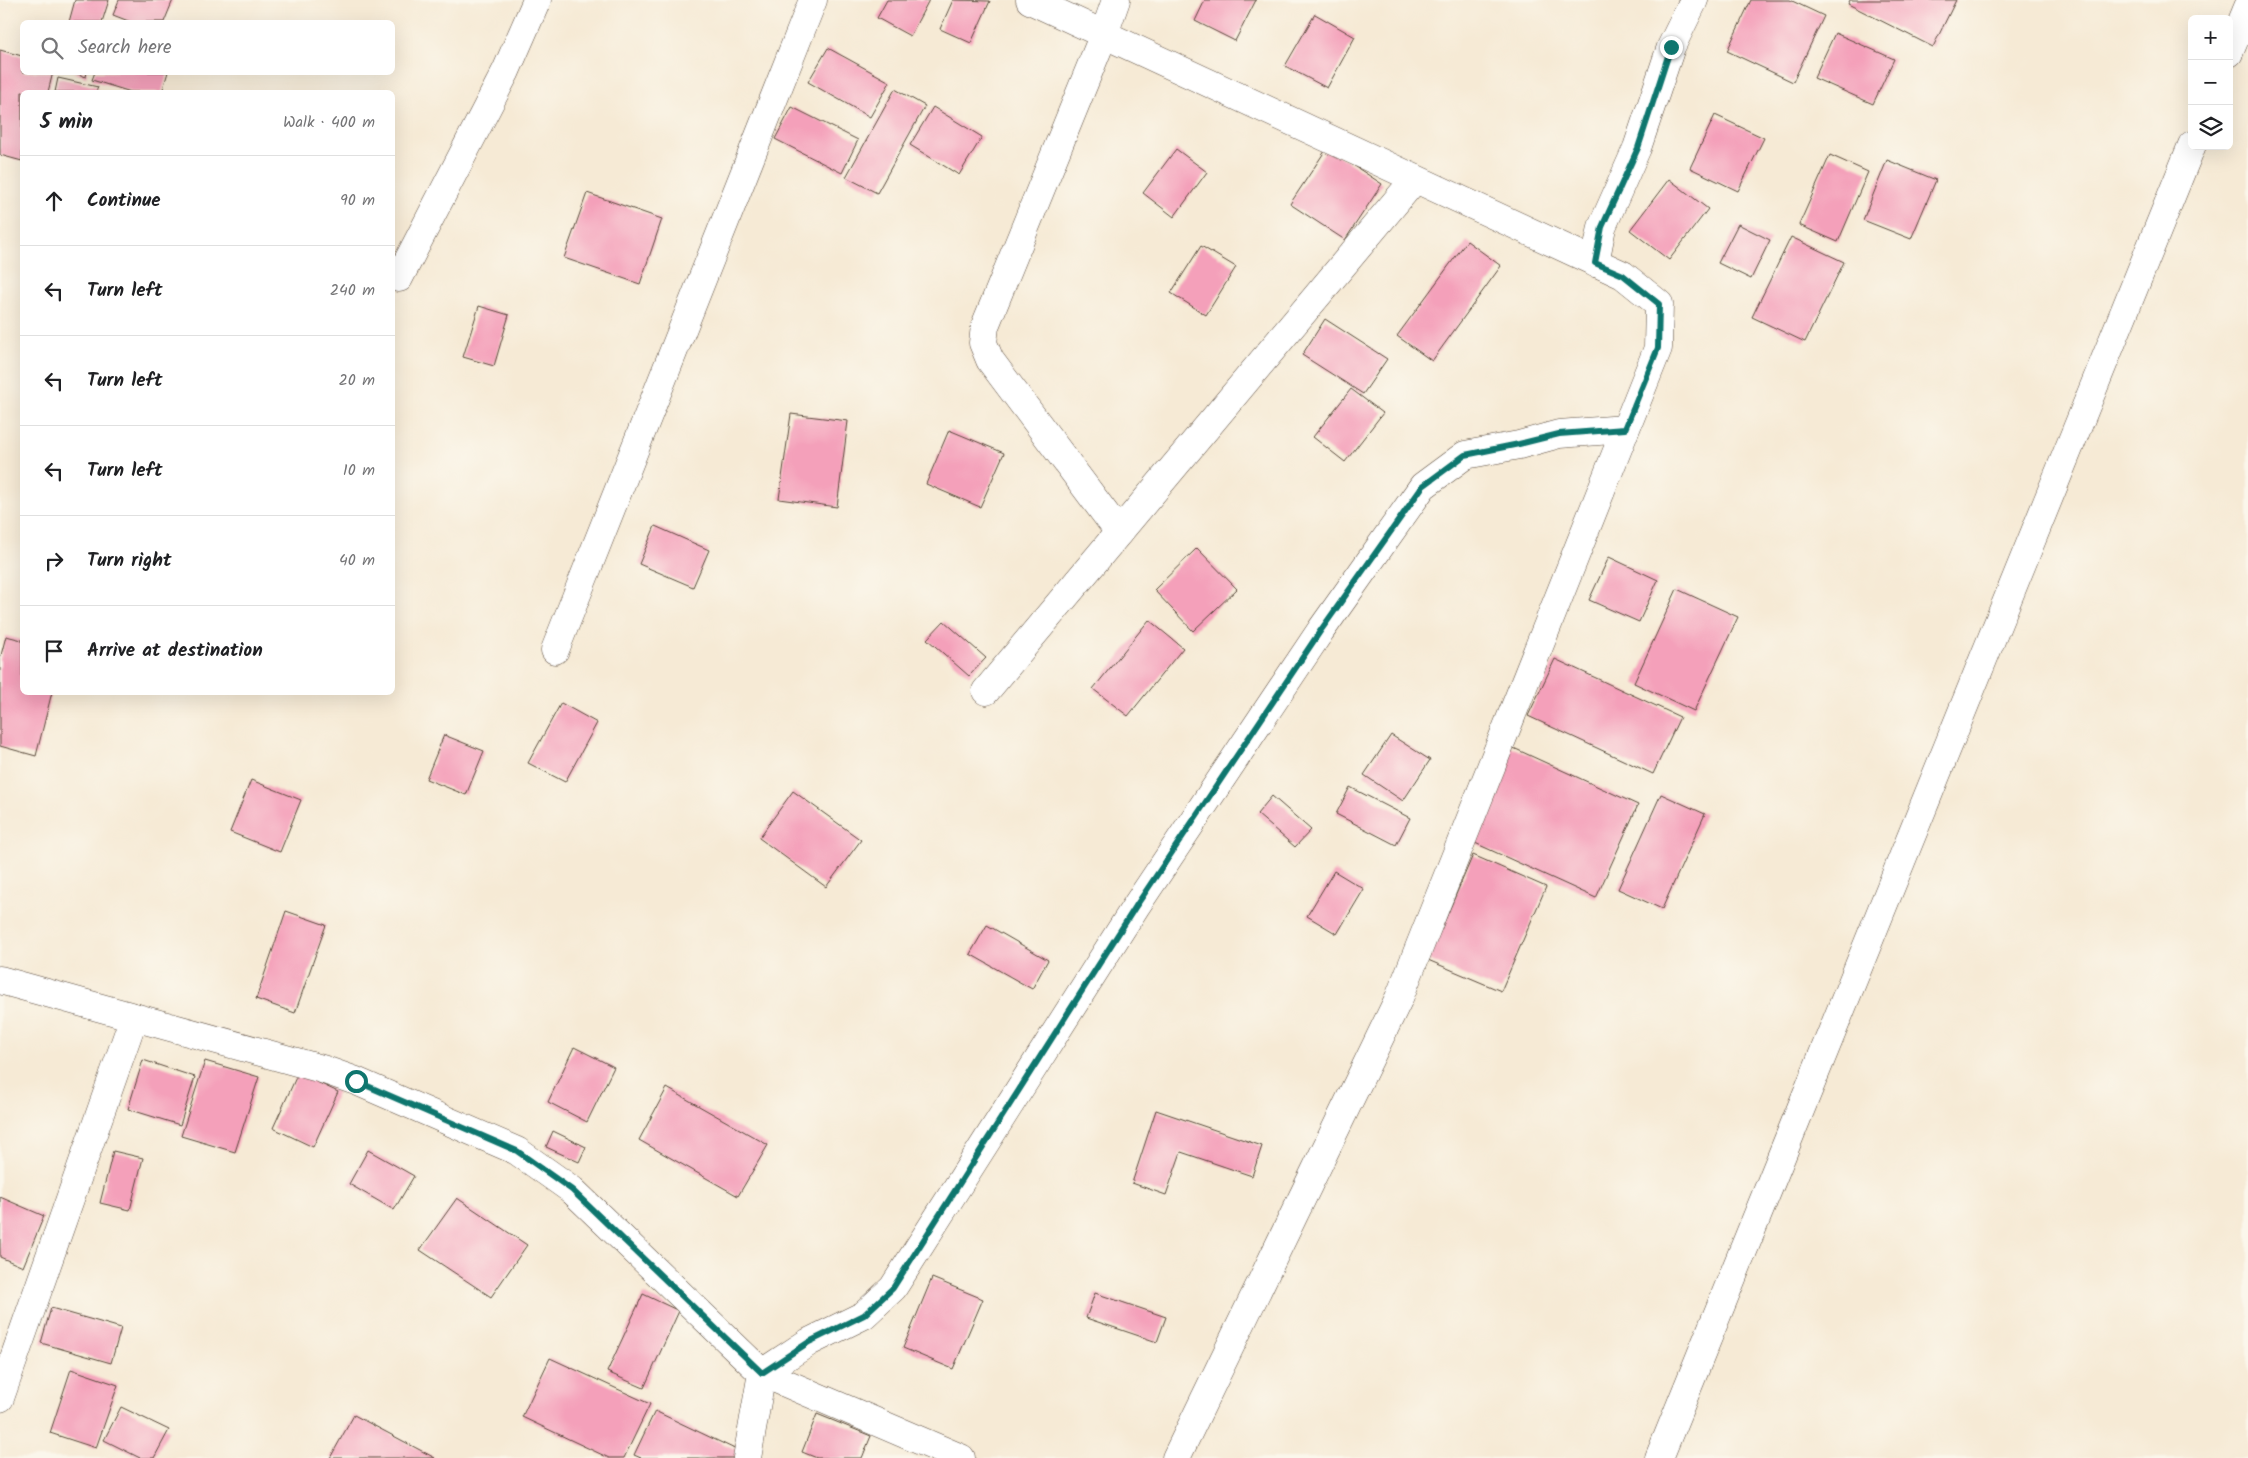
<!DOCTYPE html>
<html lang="en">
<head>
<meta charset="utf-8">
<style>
	:root { --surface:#fff; --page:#f6f6f6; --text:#202124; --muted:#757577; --line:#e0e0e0 }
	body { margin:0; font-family:Kalam,sans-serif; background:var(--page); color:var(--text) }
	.controls { position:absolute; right:15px; top:15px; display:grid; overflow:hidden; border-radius:8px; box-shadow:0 5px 20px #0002 }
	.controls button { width:45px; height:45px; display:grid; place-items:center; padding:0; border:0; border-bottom:1px solid var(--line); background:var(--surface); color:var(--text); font:25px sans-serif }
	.stop { position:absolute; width:15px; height:15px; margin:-11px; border:4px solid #0f766e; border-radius:50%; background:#fff }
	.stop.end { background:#0f766e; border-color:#fff; box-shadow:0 1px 5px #0008 }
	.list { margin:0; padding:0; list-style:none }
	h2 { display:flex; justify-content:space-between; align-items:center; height:65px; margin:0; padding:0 20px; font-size:21px }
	h2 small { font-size:16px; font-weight:400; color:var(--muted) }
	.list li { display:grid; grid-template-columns:32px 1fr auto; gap:15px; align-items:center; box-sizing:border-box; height:90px; padding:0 20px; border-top:1px solid var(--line) }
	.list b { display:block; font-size:19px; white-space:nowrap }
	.list em { font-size:16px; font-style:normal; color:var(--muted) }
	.icon { flex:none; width:28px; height:28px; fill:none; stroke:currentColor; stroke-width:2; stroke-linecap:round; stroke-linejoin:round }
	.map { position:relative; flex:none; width:2248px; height:1458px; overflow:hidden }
	.search { position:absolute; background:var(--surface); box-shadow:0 5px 20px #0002; left:20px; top:20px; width:375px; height:55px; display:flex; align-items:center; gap:12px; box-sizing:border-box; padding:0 18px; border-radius:8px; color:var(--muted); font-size:19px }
	.panel { position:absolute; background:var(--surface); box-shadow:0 5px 20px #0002; left:20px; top:90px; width:375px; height:605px; border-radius:8px }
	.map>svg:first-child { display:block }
	.building { fill:#f4a0ba }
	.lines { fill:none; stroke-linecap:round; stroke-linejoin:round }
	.minor-casing { stroke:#574739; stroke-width:29 }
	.minor { stroke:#fff; stroke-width:28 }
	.route { stroke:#0f766e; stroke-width:6 }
</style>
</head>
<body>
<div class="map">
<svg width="2248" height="1458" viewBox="0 0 2248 1458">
	<rect width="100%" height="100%" fill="#fbf7ec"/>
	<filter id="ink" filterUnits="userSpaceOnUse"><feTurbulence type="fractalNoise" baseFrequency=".02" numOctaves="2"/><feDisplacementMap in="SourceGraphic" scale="10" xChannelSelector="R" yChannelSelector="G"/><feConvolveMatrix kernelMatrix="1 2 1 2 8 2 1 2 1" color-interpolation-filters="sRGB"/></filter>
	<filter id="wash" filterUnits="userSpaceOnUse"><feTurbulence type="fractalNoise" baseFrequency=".0096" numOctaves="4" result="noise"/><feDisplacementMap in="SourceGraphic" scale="20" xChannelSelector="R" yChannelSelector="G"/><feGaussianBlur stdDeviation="1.12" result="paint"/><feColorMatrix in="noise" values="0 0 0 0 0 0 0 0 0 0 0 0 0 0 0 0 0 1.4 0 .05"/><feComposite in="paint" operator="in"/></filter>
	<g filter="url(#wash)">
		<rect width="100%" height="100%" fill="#f6ead5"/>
		<g id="blocks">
			<g class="building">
				<polygon points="75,0 109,0 102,22 69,22"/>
				<polygon points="119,0 173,0 164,22 131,22 113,15"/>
				<polygon points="887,0 929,0 910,36 877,18"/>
				<polygon points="953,0 990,1 971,43 940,29"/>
				<polygon points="1205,0 1256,0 1235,41 1195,21"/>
				<polygon points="1751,0 1790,0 1824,16 1793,82 1727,51"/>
				<polygon points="1850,0 1956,0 1933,47 1848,4"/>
				<polygon points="1315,14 1355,37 1327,88 1285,66"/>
				<polygon points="1835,33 1894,59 1873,104 1814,78"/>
				<polygon points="828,48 890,82 870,117 808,82"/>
				<polygon points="0,50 22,56 22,72 53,72 48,92 22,92 22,161 0,155"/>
				<polygon points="73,72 87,72 86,77"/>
				<polygon points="95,72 168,72 162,92 131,92 92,80"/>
				<polygon points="58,78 98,87 96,92 55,92"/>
				<polygon points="895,89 925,106 877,193 846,177"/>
				<polygon points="792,107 858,140 842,173 775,139"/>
				<polygon points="933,107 982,137 959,175 910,145"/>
				<polygon points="1715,115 1764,138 1738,191 1690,168"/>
				<polygon points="1327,148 1382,184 1345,240 1290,204"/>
				<polygon points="1176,149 1207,172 1174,217 1143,193"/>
				<polygon points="1830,155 1868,172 1838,242 1799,225"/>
				<polygon points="1887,160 1936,180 1911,239 1863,220"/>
				<polygon points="1669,179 1708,209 1669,260 1630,230"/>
				<polygon points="587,193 662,219 640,284 564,258"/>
				<polygon points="1738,224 1770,240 1751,279 1718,263"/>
				<polygon points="1791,237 1844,262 1805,342 1752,317"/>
				<polygon points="1467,241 1501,266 1432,361 1397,336"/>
				<polygon points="1201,246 1236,267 1206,315 1171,293"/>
				<polygon points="479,306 509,315 494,366 463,357"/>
				<polygon points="1325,319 1387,359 1363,394 1302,355"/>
				<polygon points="1351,389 1383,413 1345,462 1313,437"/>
				<polygon points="791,414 848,421 837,507 779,499"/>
				<polygon points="949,430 1004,453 980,507 926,484"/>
				<polygon points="655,526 709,550 693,587 639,564"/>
				<polygon points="1197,548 1237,589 1193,631 1154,590"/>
				<polygon points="1609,557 1658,580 1639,622 1589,600"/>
				<polygon points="1677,589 1738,617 1694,711 1634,683"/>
				<polygon points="1149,620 1183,648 1128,716 1093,689"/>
				<polygon points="944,621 986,658 969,676 927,639"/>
				<polygon points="6,636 22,640 22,692 52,692 36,756 0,746 0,659"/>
				<polygon points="1555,659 1680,717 1653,774 1528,716"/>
				<polygon points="561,703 597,723 565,782 528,763"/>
				<polygon points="444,735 484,751 466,795 426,779"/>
				<polygon points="1391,735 1430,760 1403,801 1364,775"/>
				<polygon points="1507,745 1638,805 1596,898 1464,838"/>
				<polygon points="251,780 301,800 280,852 230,832"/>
				<polygon points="1350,787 1410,818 1396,845 1336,814"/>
				<polygon points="793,791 861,840 826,887 759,838"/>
				<polygon points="1661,794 1705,814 1662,909 1618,889"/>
				<polygon points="1272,796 1311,830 1295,847 1257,814"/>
				<polygon points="1473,855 1546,887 1501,991 1428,960"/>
				<polygon points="1334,871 1364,889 1337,934 1307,916"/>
				<polygon points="286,911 326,925 295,1013 256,999"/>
				<polygon points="987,925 1048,960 1032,989 970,954"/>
				<polygon points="574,1047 614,1067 587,1122 548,1102"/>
				<polygon points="143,1060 195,1077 180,1125 128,1109"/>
				<polygon points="205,1061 259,1077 235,1152 181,1136"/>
				<polygon points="298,1073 338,1092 313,1147 273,1128"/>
				<polygon points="667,1088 768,1145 738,1196 639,1140"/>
				<polygon points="1156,1110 1262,1146 1252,1176 1181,1152 1166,1195 1132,1183"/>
				<polygon points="553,1131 586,1147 579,1162 546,1147"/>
				<polygon points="368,1150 414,1176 394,1210 349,1184"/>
				<polygon points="113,1151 143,1158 130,1210 100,1203"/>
				<polygon points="0,1197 44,1216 23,1267 0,1257"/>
				<polygon points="457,1198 527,1245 491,1297 420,1250"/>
				<polygon points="932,1278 983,1299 953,1369 903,1348"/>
				<polygon points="1095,1293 1166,1317 1157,1342 1086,1318"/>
				<polygon points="643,1294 679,1311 644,1388 607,1372"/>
				<polygon points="51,1308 121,1328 111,1363 41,1343"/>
				<polygon points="550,1358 650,1404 624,1458 609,1458 522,1417"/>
				<polygon points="71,1369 118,1385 96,1448 50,1433"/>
				<polygon points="121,1407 169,1430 154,1458 140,1458 104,1440"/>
				<polygon points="655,1411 739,1451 735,1458 641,1458 634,1455"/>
				<polygon points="817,1414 871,1436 862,1458 817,1458 802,1452"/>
				<polygon points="354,1415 435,1458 330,1458"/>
			</g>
		</g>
	</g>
	<g filter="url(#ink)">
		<use href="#blocks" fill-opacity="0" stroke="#574739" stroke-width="1"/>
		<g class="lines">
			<g class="minor-casing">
				<g id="minor">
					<polyline points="1030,0 1623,275 1659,304 1658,348 1399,998 1176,1458"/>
					<polyline points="1116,0 1104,34 985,326 983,343 990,360 1119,532"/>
					<polyline points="2229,53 2248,7"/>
					<polyline points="1595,263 1602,227 1637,148 1671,47 1694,0"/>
					<polyline points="399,278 506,71 537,0"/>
					<polyline points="555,650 813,0"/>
					<polyline points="986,691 1415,179"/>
					<polyline points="0,980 322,1069 356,1081 517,1151 572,1190 762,1373 961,1458"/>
					<polyline points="0,1398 134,1017"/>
					<polyline points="747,1458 762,1373 809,1342 864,1315 893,1288 1136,906 1321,630 1423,486 1465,455 1519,445 1559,434 1625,429"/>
					<polyline points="1659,1458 2192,145"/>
				</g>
			</g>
			<use href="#minor" class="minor"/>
		</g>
	</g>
	<g class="lines" filter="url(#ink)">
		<polyline class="route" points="356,1081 517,1151 572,1190 762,1373 809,1342 864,1315 893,1288 1136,906 1321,630 1423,486 1465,455 1519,444 1559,434 1625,429 1658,348 1659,304 1623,275 1595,263 1602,227 1638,148 1671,47"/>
	</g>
</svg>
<div class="controls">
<button>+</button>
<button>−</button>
<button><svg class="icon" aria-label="layers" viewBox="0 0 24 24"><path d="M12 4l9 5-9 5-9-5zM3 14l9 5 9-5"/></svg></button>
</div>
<div class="stop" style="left:356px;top:1081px"></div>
<div class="stop end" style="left:1671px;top:47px"></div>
<div class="search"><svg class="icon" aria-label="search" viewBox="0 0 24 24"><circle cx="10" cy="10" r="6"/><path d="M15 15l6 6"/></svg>Search here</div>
<section class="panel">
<h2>5 min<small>Walk · 400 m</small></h2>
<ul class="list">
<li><svg class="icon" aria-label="ahead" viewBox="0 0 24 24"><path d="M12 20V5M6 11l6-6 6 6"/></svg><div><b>Continue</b></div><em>90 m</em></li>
<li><svg class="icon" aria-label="left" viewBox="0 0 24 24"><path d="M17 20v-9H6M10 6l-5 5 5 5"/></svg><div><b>Turn left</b></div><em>240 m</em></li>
<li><svg class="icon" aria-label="left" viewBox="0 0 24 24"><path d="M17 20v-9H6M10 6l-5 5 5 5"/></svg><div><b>Turn left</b></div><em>20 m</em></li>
<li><svg class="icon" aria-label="left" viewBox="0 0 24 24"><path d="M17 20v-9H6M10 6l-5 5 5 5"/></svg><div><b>Turn left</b></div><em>10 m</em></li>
<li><svg class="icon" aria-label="right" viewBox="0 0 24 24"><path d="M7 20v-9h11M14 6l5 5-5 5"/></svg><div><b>Turn right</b></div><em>40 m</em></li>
<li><svg class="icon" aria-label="arrive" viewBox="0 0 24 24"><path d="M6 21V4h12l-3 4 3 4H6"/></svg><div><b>Arrive at destination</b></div></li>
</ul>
</section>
</div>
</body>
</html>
